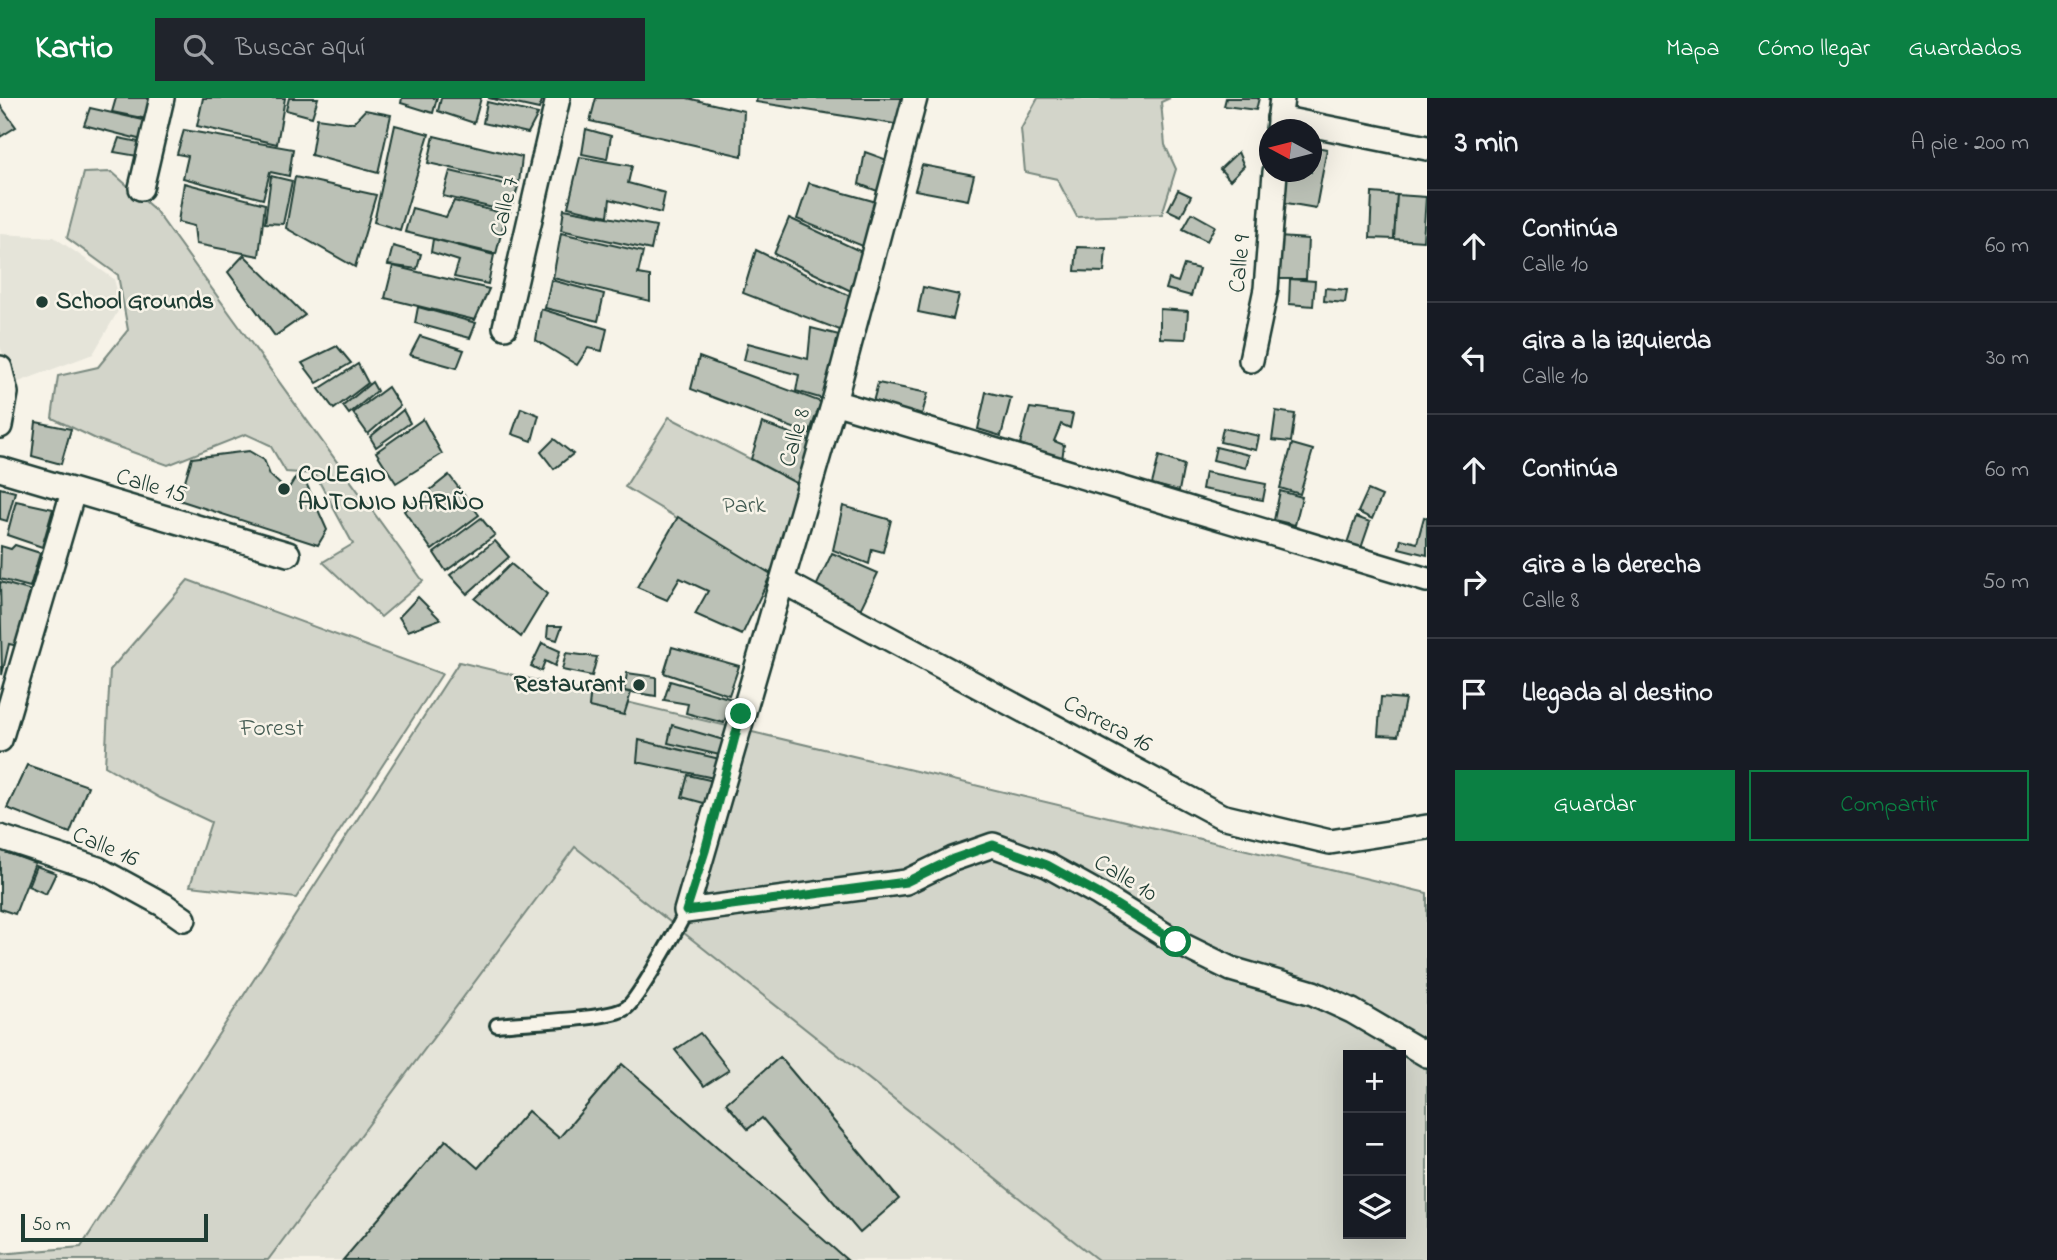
<!DOCTYPE html>
<html lang="es">
<head>
<meta charset="utf-8">
<style>
	:root { --surface:#171b24; --page:#20242c; --text:#f1f3f6; --muted:#9ea1a6; --line:#363941; --accent:#0b8043 }
	body { margin:0; font-family:"Indie Flower",sans-serif; background:var(--page); color:var(--text) }
	.controls { position:absolute; right:21px; bottom:21px; display:grid; overflow:hidden; border-radius:0px; box-shadow:0 7px 28px #0002 }
	.controls button { width:63px; height:63px; display:grid; place-items:center; padding:0; border:0; border-bottom:2px solid var(--line); background:var(--surface); color:var(--text); font:35px sans-serif }
	.compass { position:absolute; left:1259px; top:21px; width:63px; height:63px; border-radius:50%; background:var(--surface); box-shadow:0 7px 28px #0002; rotate:277deg }
	.scale { position:absolute; left:21px; bottom:18px; width:187px; box-sizing:border-box; padding-left:7px; border:4px solid #1f3d34; border-top:0; font-size:19px; line-height:24px; white-space:nowrap; color:#1f3d34; -webkit-text-stroke:5px #f7f3e8; paint-order:stroke }
	.stop { position:absolute; width:21px; height:21px; margin:-16px; border:5px solid #0b8043; border-radius:50%; background:#fff }
	.stop.end { background:#0b8043; border-color:#fff; box-shadow:0 2px 7px #0008 }
	.list { margin:0; padding:0; list-style:none }
	h2 { display:flex; justify-content:space-between; align-items:center; height:91px; margin:0; padding:0 28px; font-size:30px }
	h2 small { font-size:23px; font-weight:400; color:var(--muted) }
	.list li { display:grid; grid-template-columns:46px 1fr auto; gap:21px; align-items:center; box-sizing:border-box; height:112px; padding:0 28px; border-top:2px solid var(--line) }
	.list b { display:block; font-size:26px; white-space:nowrap }
	.list p { margin:0; font-size:23px; white-space:nowrap; color:var(--muted) }
	.list em { font-size:23px; font-style:normal; color:var(--muted) }
	.actions { display:flex; gap:14px; padding:21px 28px }
	.actions a { flex:1; padding:16px 0; border:2px solid var(--accent); border-radius:0px; text-align:center; font-size:24px; color:var(--accent) }
	.actions .main { background:var(--accent); color:#fff }
	.icon { flex:none; width:38px; height:38px; fill:none; stroke:currentColor; stroke-width:2; stroke-linecap:round; stroke-linejoin:round }
	.map { position:relative; flex:none; width:1427px; height:1162px; overflow:hidden }
	header { display:flex; align-items:center; gap:42px; box-sizing:border-box; height:98px; padding:0 35px; background:var(--accent); color:#fff }
	header strong { font-size:33px }
	nav { display:flex; gap:38px; margin-inline-start:auto; font-size:24px }
	.search { width:490px; height:63px; background:var(--page); display:flex; align-items:center; gap:18px; box-sizing:border-box; padding:0 24px; border-radius:0px; color:var(--muted); font-size:26px }
	main { display:flex }
	aside { flex:1; background:var(--surface) }
	.map>svg:first-child { display:block }
	.built { fill:#e5e4d9 }
	.green { fill:#d3d5ca; stroke:#79897f; stroke-width:2; fill-rule:evenodd }
	.building { fill:#bbc1b6; stroke:#1f3d34; stroke-width:2 }
	.lines { fill:none; stroke-linecap:round; stroke-linejoin:round }
	.lane-casing { stroke:#1f3d34; stroke-width:18 }
	.street-casing { stroke:#1f3d34; stroke-width:28 }
	.lane { stroke:#f7f3e8; stroke-width:12 }
	.street { stroke:#f7f3e8; stroke-width:23 }
	.route { stroke:#0b8043; stroke-width:9 }
	.poi-dot { fill:#1f3d34; stroke:#f7f3e8; stroke-width:2.5 }
	.labels { text-anchor:middle; dominant-baseline:central; stroke-width:5; stroke-linejoin:round; paint-order:stroke }
	.street-label { font-size:24px; fill:#1f3d34; stroke:#f7f3e8 }
	.poi-label { font-size:24px; font-weight:bold; fill:#1f3d34; stroke:#f7f3e8; text-anchor:start }
	.park-label { font-size:24px; fill:#435b52; stroke:#f7f3e8 }
</style>
</head>
<body>
<header>
<strong>Kartio</strong>
<div class="search"><svg class="icon" aria-label="search" viewBox="0 0 24 24"><circle cx="10" cy="10" r="6"/><path d="M15 15l6 6"/></svg>Buscar aquí</div>
<nav><a>Mapa</a><a>Cómo llegar</a><a>Guardados</a></nav>
</header>
<main>
<div class="map">
<svg width="1427" height="1162" viewBox="0 0 1427 1162">
	<rect width="100%" height="100%" fill="#f7f3e8"/>
	<filter id="ink" filterUnits="userSpaceOnUse"><feTurbulence type="fractalNoise" baseFrequency=".0143" numOctaves="2"/><feDisplacementMap in="SourceGraphic" scale="14" xChannelSelector="R" yChannelSelector="G"/><feConvolveMatrix kernelMatrix="1 2 1 2 8 2 1 2 1" color-interpolation-filters="sRGB"/></filter>
	<g filter="url(#ink)">
		<g class="built">
			<polygon points="0,136 54,139 114,181 121,208 93,256 16,285 0,249"/>
			<polygon points="575,749 1098,1162 268,1162"/>
		</g>
		<g class="green">
			<polygon points="1038,0 1170,0 1161,4 1165,47 1176,71 1162,116 1077,119 1057,81 1025,74 1021,31"/>
			<polygon points="112,74 155,112 423,483 381,519 323,464 353,446 315,376 286,374 270,347 246,336 168,367 96,341 52,320 58,278 98,269 128,232 118,177 67,140 84,75"/>
			<polygon points="669,319 798,386 771,476 625,389"/>
			<polygon points="188,482 442,576 296,800 190,788 211,724 160,700 105,668 110,572"/>
			<path d="M459,564L1427,795V1162H1098L575,749L268,1162H0V1156L81,1149ZM1348,957H1401V1136H1348Z"/>
		</g>
		<g class="building">
			<polygon points="116,0 157,0 152,22 112,14"/>
			<polygon points="203,0 285,0 277,46 197,28"/>
			<polygon points="289,0 318,0 312,19 286,12"/>
			<polygon points="402,0 437,0 433,15 401,5"/>
			<polygon points="441,0 481,0 474,25 438,13"/>
			<polygon points="488,0 543,0 539,11"/>
			<polygon points="596,0 687,0 744,13 742,58 590,23"/>
			<polygon points="757,0 905,0 901,27 756,4"/>
			<polygon points="1226,0 1259,0 1256,12 1224,8"/>
			<polygon points="487,4 538,16 528,35 483,25"/>
			<polygon points="0,7 16,29 0,39"/>
			<polygon points="90,10 152,24 146,43 84,27"/>
			<polygon points="365,12 391,17 378,75 311,57 317,20 353,25"/>
			<polygon points="395,27 429,36 400,132 374,124"/>
			<polygon points="586,31 611,38 607,61 582,56"/>
			<polygon points="184,32 293,51 289,78 270,74 263,101 183,80 188,58 177,56"/>
			<polygon points="434,38 522,59 519,85 428,65"/>
			<polygon points="119,40 148,46 143,59 114,54"/>
			<polygon points="1311,48 1327,51 1316,110 1275,103 1280,74 1311,74"/>
			<polygon points="865,54 890,63 880,94 859,86"/>
			<polygon points="1238,54 1244,68 1230,82 1220,71"/>
			<polygon points="580,59 632,68 628,85 665,95 661,115 610,101 608,118 568,109"/>
			<polygon points="922,67 974,77 968,102 915,92"/>
			<polygon points="450,73 518,89 510,114 443,98"/>
			<polygon points="271,78 292,83 283,126 265,125"/>
			<polygon points="295,79 376,97 355,169 286,130"/>
			<polygon points="184,85 265,106 259,158 196,146 194,128 178,124"/>
			<polygon points="809,85 880,105 865,149 797,121"/>
			<polygon points="1178,92 1191,98 1181,118 1168,112"/>
			<polygon points="1372,95 1397,97 1394,141 1370,140"/>
			<polygon points="1397,97 1426,99 1423,143 1394,141"/>
			<polygon points="454,103 506,116 496,156 405,134 412,110 446,119"/>
			<polygon points="564,111 656,128 651,152 561,132"/>
			<polygon points="1192,115 1215,128 1207,143 1183,131"/>
			<polygon points="789,120 862,154 851,193 774,156"/>
			<polygon points="561,135 643,154 638,176 650,178 650,203 553,180"/>
			<polygon points="1278,139 1308,141 1306,181 1275,181"/>
			<polygon points="433,141 494,157 488,186 454,179 459,163 431,154"/>
			<polygon points="393,148 421,156 417,171 388,167"/>
			<polygon points="1077,149 1106,150 1104,174 1075,173"/>
			<polygon points="756,152 856,201 845,234 743,195"/>
			<polygon points="244,157 305,217 275,238 228,174"/>
			<polygon points="1184,167 1199,171 1191,198 1166,191 1169,181 1178,184"/>
			<polygon points="393,168 489,191 475,222 385,200"/>
			<polygon points="1290,181 1315,183 1313,208 1289,206"/>
			<polygon points="551,182 604,196 598,223 545,210"/>
			<polygon points="923,189 959,197 953,221 918,214"/>
			<polygon points="1325,190 1347,192 1345,205 1324,203"/>
			<polygon points="418,209 476,225 470,240 415,225"/>
			<polygon points="541,211 607,231 602,253 588,250 577,267 536,242"/>
			<polygon points="1160,211 1188,213 1186,241 1160,240"/>
			<polygon points="811,230 843,238 823,301 796,293 799,277 744,262 748,245 808,261"/>
			<polygon points="420,238 464,252 457,270 410,257"/>
			<polygon points="337,248 351,265 317,285 302,265"/>
			<polygon points="699,259 821,304 809,336 691,291"/>
			<polygon points="358,266 368,285 334,311 319,291"/>
			<polygon points="372,284 377,293 349,316 343,308"/>
			<polygon points="878,285 928,295 922,316 916,314 910,336 867,327"/>
			<polygon points="388,289 400,308 368,336 353,315"/>
			<polygon points="986,294 1011,300 1001,338 978,331"/>
			<polygon points="521,310 539,317 532,343 512,336"/>
			<polygon points="1030,310 1073,316 1070,330 1061,326 1054,343 1064,347 1062,362 1020,346"/>
			<polygon points="403,312 410,325 376,349 370,339"/>
			<polygon points="1276,313 1295,316 1291,344 1272,342"/>
			<polygon points="423,321 442,356 396,385 376,354"/>
			<polygon points="36,324 71,331 61,366 32,358"/>
			<polygon points="762,325 815,344 798,386 751,361"/>
			<polygon points="1223,330 1259,338 1256,352 1220,344"/>
			<polygon points="554,341 573,356 554,371 541,354"/>
			<polygon points="1292,346 1313,352 1300,396 1280,390"/>
			<polygon points="1216,349 1249,357 1246,370 1213,362"/>
			<polygon points="249,353 264,362 270,377 287,393 297,377 307,387 327,432 318,447 179,402 192,360"/>
			<polygon points="1159,358 1184,367 1179,393 1152,386"/>
			<polygon points="1205,374 1266,386 1263,402 1202,391"/>
			<polygon points="449,377 479,417 432,452 404,413"/>
			<polygon points="0,390 15,394 7,423 0,421"/>
			<polygon points="1368,392 1382,398 1372,421 1358,414"/>
			<polygon points="1280,393 1302,399 1295,427 1274,422"/>
			<polygon points="16,403 53,411 42,449 7,437"/>
			<polygon points="843,408 891,422 883,454 872,451 869,466 833,452"/>
			<polygon points="678,419 771,476 742,537 695,516 708,493 680,480 667,502 637,489"/>
			<polygon points="1356,419 1370,424 1359,456 1345,451"/>
			<polygon points="1424,419 1427,420 1427,457 1399,450 1401,441 1417,445"/>
			<polygon points="481,420 495,437 446,473 434,455"/>
			<polygon points="495,443 509,459 467,496 450,477"/>
			<polygon points="15,447 40,455 30,489 0,481 1,448 11,451"/>
			<polygon points="832,455 878,475 857,518 813,495"/>
			<polygon points="511,466 547,496 521,539 475,501"/>
			<polygon points="0,484 32,493 18,548 9,546 2,577"/>
			<polygon points="418,499 440,521 408,533 399,519"/>
			<polygon points="548,528 562,528 557,542 547,539"/>
			<polygon points="542,545 560,553 555,568 545,563 541,573 531,568"/>
			<polygon points="672,549 739,568 729,597 664,575"/>
			<polygon points="566,555 597,559 592,578 562,572"/>
			<polygon points="627,575 656,579 656,598 624,593"/>
			<polygon points="670,583 732,601 724,625 686,615 688,606 664,602"/>
			<polygon points="599,586 631,595 624,617 589,609 591,590 597,592"/>
			<polygon points="1381,599 1405,601 1398,638 1378,637"/>
			<polygon points="672,627 727,643 724,658 668,645"/>
			<polygon points="639,642 724,662 719,681 637,664"/>
			<polygon points="27,667 88,688 70,735 7,710"/>
			<polygon points="688,677 718,684 711,707 682,699"/>
			<polygon points="0,752 35,765 15,816 0,811"/>
			<polygon points="36,768 56,775 46,796 28,788"/>
			<polygon points="700,935 729,972 704,988 675,952"/>
			<polygon points="780,959 899,1101 860,1135 762,1020 748,1031 726,1005"/>
			<polygon points="622,966 847,1162 343,1162 446,1042 478,1070 528,1013 559,1040"/>
		</g>
		<g class="lines">
			<g class="lane-casing">
				<path id="lane" d="M497,927C523,924 608,922 626,910C637,903 679,828 686,813"/>
			</g>
			<g class="street-casing">
				<g id="street">
					<polyline points="915,0 834,304 686,813 906,784 953,761 993,747 1047,767 1099,796 1176,844 1231,871 1313,895 1352,913 1427,957"/>
					<polyline points="1279,20 1427,50"/>
					<polyline points="1278,32 1282,0"/>
					<polyline points="141,90 162,0"/>
					<polyline points="505,229 558,0"/>
					<polyline points="1251,262 1266,191 1275,74"/>
					<polyline points="0,270 6,295 0,328"/>
					<polyline points="834,304 1427,482"/>
					<polyline points="0,371 288,456"/>
					<polyline points="782,483 1221,718 1330,744 1427,729"/>
					<polyline points="0,642 73,394"/>
					<polyline points="0,739 98,771 164,807 184,821"/>
				</g>
			</g>
			<use href="#lane" class="lane"/>
			<use href="#street" class="street"/>
		</g>
	</g>
	<g class="lines" filter="url(#ink)">
		<polyline class="route" points="741,616 705,753 686,813 906,784 953,761 993,747 1047,767 1099,796 1176,844"/>
	</g>
	<g class="poi-dot">
		<circle cx="42" cy="204" r="7"/>
		<circle cx="284" cy="391" r="7"/>
		<circle cx="639" cy="587" r="7"/>
	</g>
	<g class="labels">
		<g class="street-label">
			<text transform="translate(506 109) rotate(-77)">Calle 7</text>
			<text transform="translate(1241 166) rotate(-84)">Calle 9</text>
			<text transform="translate(796 340) rotate(-74)">Calle 8</text>
			<text transform="translate(151 389) rotate(16)">Calle 15</text>
			<text transform="translate(1107 627) rotate(28)">Carrera 16</text>
			<text transform="translate(105 750) rotate(23)">Calle 16</text>
			<text transform="translate(1125 781) rotate(31)">Calle 10</text>
		</g>
		<g class="poi-label">
			<text x="56" y="204">School Grounds</text>
			<text x="298" y="377">COLEGIO<tspan x="298" dy="28">ANTONIO NARIÑO</tspan></text>
			<text x="625" y="587" text-anchor="end">Restaurant</text>
		</g>
		<g class="park-label">
			<text x="744" y="408">Park</text>
			<text x="272" y="631">Forest</text>
		</g>
	</g>
</svg>
<div class="controls">
<button>+</button>
<button>−</button>
<button><svg class="icon" aria-label="layers" viewBox="0 0 24 24"><path d="M12 4l9 5-9 5-9-5zM3 14l9 5 9-5"/></svg></button>
</div>
<svg class="compass" viewBox="-18 -18 36 36"><path d="M0-13l5 13h-10z" fill="#e53935"/><path d="M0 13l5-13h-10z" fill="#9ea1a6"/></svg>
<div class="scale">50 m</div>
<div class="stop" style="left:1176px;top:844px"></div>
<div class="stop end" style="left:741px;top:616px"></div>
</div>
<aside>
<h2>3 min<small>A pie · 200 m</small></h2>
<ul class="list">
<li><svg class="icon" aria-label="ahead" viewBox="0 0 24 24"><path d="M12 20V5M6 11l6-6 6 6"/></svg><div><b>Continúa</b><p>Calle 10</p></div><em>60 m</em></li>
<li><svg class="icon" aria-label="left" viewBox="0 0 24 24"><path d="M17 20v-9H6M10 6l-5 5 5 5"/></svg><div><b>Gira a la izquierda</b><p>Calle 10</p></div><em>30 m</em></li>
<li><svg class="icon" aria-label="ahead" viewBox="0 0 24 24"><path d="M12 20V5M6 11l6-6 6 6"/></svg><div><b>Continúa</b></div><em>60 m</em></li>
<li><svg class="icon" aria-label="right" viewBox="0 0 24 24"><path d="M7 20v-9h11M14 6l5 5-5 5"/></svg><div><b>Gira a la derecha</b><p>Calle 8</p></div><em>50 m</em></li>
<li><svg class="icon" aria-label="arrive" viewBox="0 0 24 24"><path d="M6 21V4h12l-3 4 3 4H6"/></svg><div><b>Llegada al destino</b></div></li>
</ul>
<div class="actions"><a class="main">Guardar</a><a>Compartir</a></div>
</aside>
</main>
</body>
</html>
